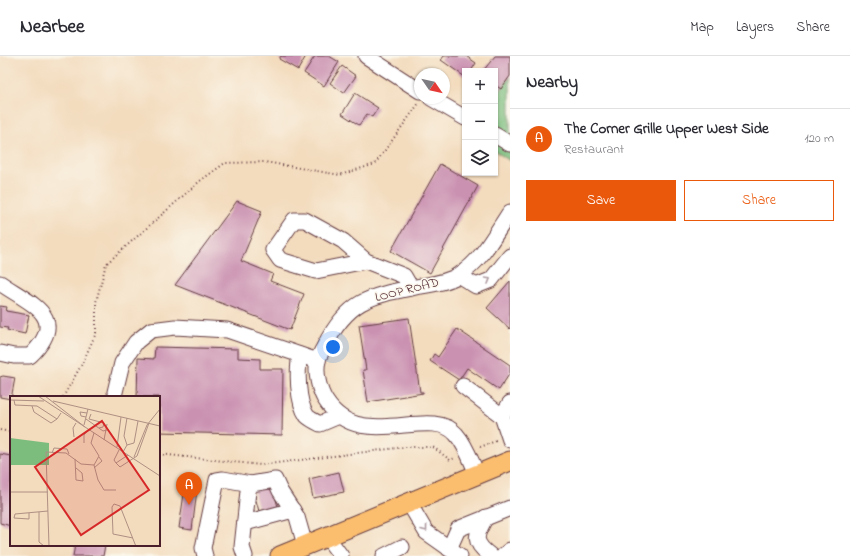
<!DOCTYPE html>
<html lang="en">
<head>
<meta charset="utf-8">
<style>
	:root { --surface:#fff; --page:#f7f7f7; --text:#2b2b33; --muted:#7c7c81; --line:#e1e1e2; --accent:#ea580c }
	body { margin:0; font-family:"Indie Flower",sans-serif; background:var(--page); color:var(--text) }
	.controls { position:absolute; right:12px; top:12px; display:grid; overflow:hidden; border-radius:0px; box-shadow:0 1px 3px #0004 }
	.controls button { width:36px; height:36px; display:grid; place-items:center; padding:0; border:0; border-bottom:1px solid var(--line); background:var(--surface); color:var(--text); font:20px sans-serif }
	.compass { position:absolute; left:414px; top:12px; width:36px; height:36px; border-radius:50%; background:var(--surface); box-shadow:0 1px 3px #0004; rotate:124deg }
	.you { position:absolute; left:333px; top:291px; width:14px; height:14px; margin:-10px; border:3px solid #fff; border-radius:50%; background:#1a73e8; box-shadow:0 0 0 6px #1a73e833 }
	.badge { display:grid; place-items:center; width:26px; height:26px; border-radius:50%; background:var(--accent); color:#fff; font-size:13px; font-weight:700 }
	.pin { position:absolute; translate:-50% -33px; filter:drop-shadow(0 1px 2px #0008) }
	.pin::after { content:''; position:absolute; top:21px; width:14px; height:12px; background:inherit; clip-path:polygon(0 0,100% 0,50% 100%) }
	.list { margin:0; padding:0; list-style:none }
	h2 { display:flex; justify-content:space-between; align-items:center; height:52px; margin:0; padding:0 16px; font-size:17px }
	h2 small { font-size:13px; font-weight:400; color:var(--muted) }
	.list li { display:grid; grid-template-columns:26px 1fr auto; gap:12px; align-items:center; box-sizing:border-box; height:60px; padding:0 16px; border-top:1px solid var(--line) }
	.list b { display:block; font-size:15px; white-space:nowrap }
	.list p { margin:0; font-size:13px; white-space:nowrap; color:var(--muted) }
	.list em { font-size:13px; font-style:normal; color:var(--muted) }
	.actions { display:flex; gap:8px; padding:12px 16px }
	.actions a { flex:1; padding:9px 0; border:1px solid var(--accent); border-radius:0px; text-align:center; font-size:14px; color:var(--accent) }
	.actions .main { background:var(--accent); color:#fff }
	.icon { flex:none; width:22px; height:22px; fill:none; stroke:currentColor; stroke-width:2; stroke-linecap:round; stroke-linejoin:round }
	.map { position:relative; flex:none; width:510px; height:500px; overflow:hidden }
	header { display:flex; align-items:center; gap:24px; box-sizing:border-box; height:56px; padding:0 20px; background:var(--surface); border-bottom:1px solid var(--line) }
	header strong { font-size:19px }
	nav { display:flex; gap:22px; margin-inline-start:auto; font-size:14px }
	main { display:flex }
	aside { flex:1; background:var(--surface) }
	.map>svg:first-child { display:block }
	.forest { fill:#7cbd7e; stroke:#636e54 }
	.building { fill:#ca91b1 }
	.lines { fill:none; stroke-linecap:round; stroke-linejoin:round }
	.minor-casing { stroke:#633b41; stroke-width:17 }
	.major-casing { stroke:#633b41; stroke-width:21 }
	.path { stroke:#633b41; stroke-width:2; stroke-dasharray:1 3; stroke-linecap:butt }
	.minor { stroke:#fff; stroke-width:15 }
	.major { stroke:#fbbd6e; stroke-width:19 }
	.oneway { stroke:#ae9aa0 }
	.labels { text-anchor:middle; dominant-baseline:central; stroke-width:3; stroke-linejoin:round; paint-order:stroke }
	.street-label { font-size:13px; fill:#4a1f2b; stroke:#fbf7ec }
	.inset-road { fill:none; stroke:#af9083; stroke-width:1 }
	.view { fill:#d62828; fill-opacity:0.15; stroke:#d62828; stroke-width:2 }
	.inset-edge { fill:none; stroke:#4a1f2b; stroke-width:2 }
</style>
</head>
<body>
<header>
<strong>Nearbee</strong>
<nav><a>Map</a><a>Layers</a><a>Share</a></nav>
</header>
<main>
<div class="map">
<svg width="510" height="500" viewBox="0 0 510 500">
	<rect width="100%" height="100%" fill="#fbf7ec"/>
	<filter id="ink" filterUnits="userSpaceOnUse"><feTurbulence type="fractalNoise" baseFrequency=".025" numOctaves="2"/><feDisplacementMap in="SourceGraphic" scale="8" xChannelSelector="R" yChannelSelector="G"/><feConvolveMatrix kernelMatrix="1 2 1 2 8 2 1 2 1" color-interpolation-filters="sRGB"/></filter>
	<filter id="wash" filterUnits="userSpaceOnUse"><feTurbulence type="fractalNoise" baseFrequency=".012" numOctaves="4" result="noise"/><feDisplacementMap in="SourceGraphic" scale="16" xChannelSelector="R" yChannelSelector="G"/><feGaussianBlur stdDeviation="0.9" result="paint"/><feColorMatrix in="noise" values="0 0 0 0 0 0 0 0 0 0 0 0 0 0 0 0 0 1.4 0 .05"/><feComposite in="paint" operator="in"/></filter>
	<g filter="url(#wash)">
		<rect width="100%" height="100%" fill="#f3dbbd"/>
		<polygon class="forest" points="510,21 510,105 495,95 495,42"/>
		<g id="blocks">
			<g class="building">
				<polygon points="281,0 306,0 298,14 279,3"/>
				<polygon points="315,0 329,0 339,6 324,30 304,17"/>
				<polygon points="444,0 466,0 476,7 471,15 465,15 465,21 441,4"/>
				<polygon points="495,0 510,0 510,20 501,33 495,29 495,15 483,15"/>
				<polygon points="342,10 356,20 344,37 330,27"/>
				<polygon points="355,37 378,52 372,61 367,58 359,69 342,58"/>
				<polygon points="440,108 478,130 430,217 391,195"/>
				<polygon points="237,145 262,155 241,205 273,218 270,225 304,238 290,274 175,229"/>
				<polygon points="510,225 510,273 487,252"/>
				<polygon points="0,250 7,251 6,255 29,259 25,278 7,274 8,272 0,271"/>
				<polygon points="409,262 420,336 423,336 423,337 368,346 363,314 366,314 359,269"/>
				<polygon points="457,273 510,309 510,317 499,334 467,312 459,324 430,305 434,298 438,301"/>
				<polygon points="155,291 238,293 238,302 260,303 260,313 283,313 282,379 159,376 159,341 137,341 138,302 154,303"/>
				<polygon points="3,320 15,322 11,343 0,341 0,321"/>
				<polygon points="0,398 11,400 11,470 0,467"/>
				<polygon points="339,416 344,436 313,442 309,423"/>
				<polygon points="186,424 198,426 192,474 179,472"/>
				<polygon points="271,427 279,454 260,459 253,433"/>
				<polygon points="75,489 105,489 103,500 73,500"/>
			</g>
		</g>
	</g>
	<g filter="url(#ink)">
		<use href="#blocks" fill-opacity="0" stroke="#633b41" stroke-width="1"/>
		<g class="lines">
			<g class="minor-casing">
				<g id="minor">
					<polyline points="366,0 420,35"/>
					<polyline points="431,42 465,62"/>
					<polyline points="495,79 510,88"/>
					<polyline points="366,205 316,215 280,204 273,194 294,164 305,164 343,185 366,205 404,220 411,232"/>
					<polyline points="458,219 476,230 491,224 510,200"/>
					<path d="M0,227C32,249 70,261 30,300H14L0,297"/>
					<path d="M300,299C297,314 297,346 307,360C310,363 316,366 320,368L339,360"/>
					<polyline points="463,330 502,360 510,384"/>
					<polyline points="115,336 122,307 136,286 151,274 175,271 227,274 318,305"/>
					<polyline points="502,360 510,347"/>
					<path d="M477,418C471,405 466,389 456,378C430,348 360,398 326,345C319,335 315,316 318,304C319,300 322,295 324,291C349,242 371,240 421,230C433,228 448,226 459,219C482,205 495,178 510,156"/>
					<polyline points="409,447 426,476 460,500"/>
					<path d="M486,461C475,480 472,486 491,500"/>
					<polyline points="245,467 293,454"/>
					<polyline points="327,481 341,500"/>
					<polyline points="449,493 458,473 510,452"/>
					<polyline points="205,500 203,492 217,424 223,423 251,428"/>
					<polyline points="245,500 242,491 248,435 251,428 275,424 280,435 297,461 305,489"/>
					<polyline points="384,500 402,491"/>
					<polyline points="503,500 510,494"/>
				</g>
			</g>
			<g class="major-casing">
				<polyline id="major" points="280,500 510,405"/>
			</g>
			<g class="path">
				<polyline points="63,341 82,308 96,277 96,246 106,208 200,125 225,107 265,106 340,119 375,108 419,47"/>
				<polyline points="0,374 11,376"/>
				<polyline points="480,391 496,385"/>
				<polyline points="159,398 261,409 405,391 433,391 450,404 455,402"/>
			</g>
			<use href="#minor" class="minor"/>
			<use href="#major" class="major"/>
		</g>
		<defs><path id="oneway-chevron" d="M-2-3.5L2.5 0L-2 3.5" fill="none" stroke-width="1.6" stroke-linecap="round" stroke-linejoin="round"/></defs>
		<g class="oneway">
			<use href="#oneway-chevron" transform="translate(488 224) rotate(-30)"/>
			<use href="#oneway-chevron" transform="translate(425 473) rotate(53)"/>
		</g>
	</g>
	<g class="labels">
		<g class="street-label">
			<text transform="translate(407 234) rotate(-14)">LOOP ROAD</text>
		</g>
	</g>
	<g transform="translate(10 340)">
		<rect width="150" height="150" fill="#f3dbbd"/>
		<path d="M0,42L39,47V69H0Z" fill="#7cbd7e"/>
		<path class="inset-road" d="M28,0L75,31M35,0L75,31L150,80M0,4L34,5M4,4L5,9L27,10L47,23L51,17M43,5L150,30M22,10L24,16L41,27L47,23M81,18L79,23L94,27L93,31L89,32M76,21L71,20L70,16L77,17M76,23L93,35L97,34M74,29L78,13M64,41L63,32L66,27M94,44L97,28M74,47V39L79,33M117,49L114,40L117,22M107,51L111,21M109,54L104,64L106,67L118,59M113,56L117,49L124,47L128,25M42,57L44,52L57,53L59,58M124,61L137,29L150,13M65,63L66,84L73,85L72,77L66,72M106,67L110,71L127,60L139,27M84,69L88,84L94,94H106M84,72L92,65L89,61M0,96H38M29,116V146L34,150M19,117V123L4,122L5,118L38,115M123,142L103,138L102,111L104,108L110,110L125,148L126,150M39,150L36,56L56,57L71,68L84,69L89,60L81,47L84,37"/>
		<path class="view" d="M92,25L139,94L71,139L25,71Z"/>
		<rect width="150" height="150" class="inset-edge"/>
	</g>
</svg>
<div class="controls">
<button>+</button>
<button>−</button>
<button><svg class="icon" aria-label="layers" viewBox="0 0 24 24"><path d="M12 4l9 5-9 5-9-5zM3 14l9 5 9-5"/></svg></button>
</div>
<svg class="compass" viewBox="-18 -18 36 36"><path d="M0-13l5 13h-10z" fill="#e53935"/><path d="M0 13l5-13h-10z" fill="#7c7c81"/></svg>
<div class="you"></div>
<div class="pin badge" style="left:189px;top:449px">A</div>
</div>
<aside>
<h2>Nearby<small></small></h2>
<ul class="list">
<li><span class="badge">A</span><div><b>The Corner Grille Upper West Side</b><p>Restaurant</p></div><em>120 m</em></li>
</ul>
<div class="actions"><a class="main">Save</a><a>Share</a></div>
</aside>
</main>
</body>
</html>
